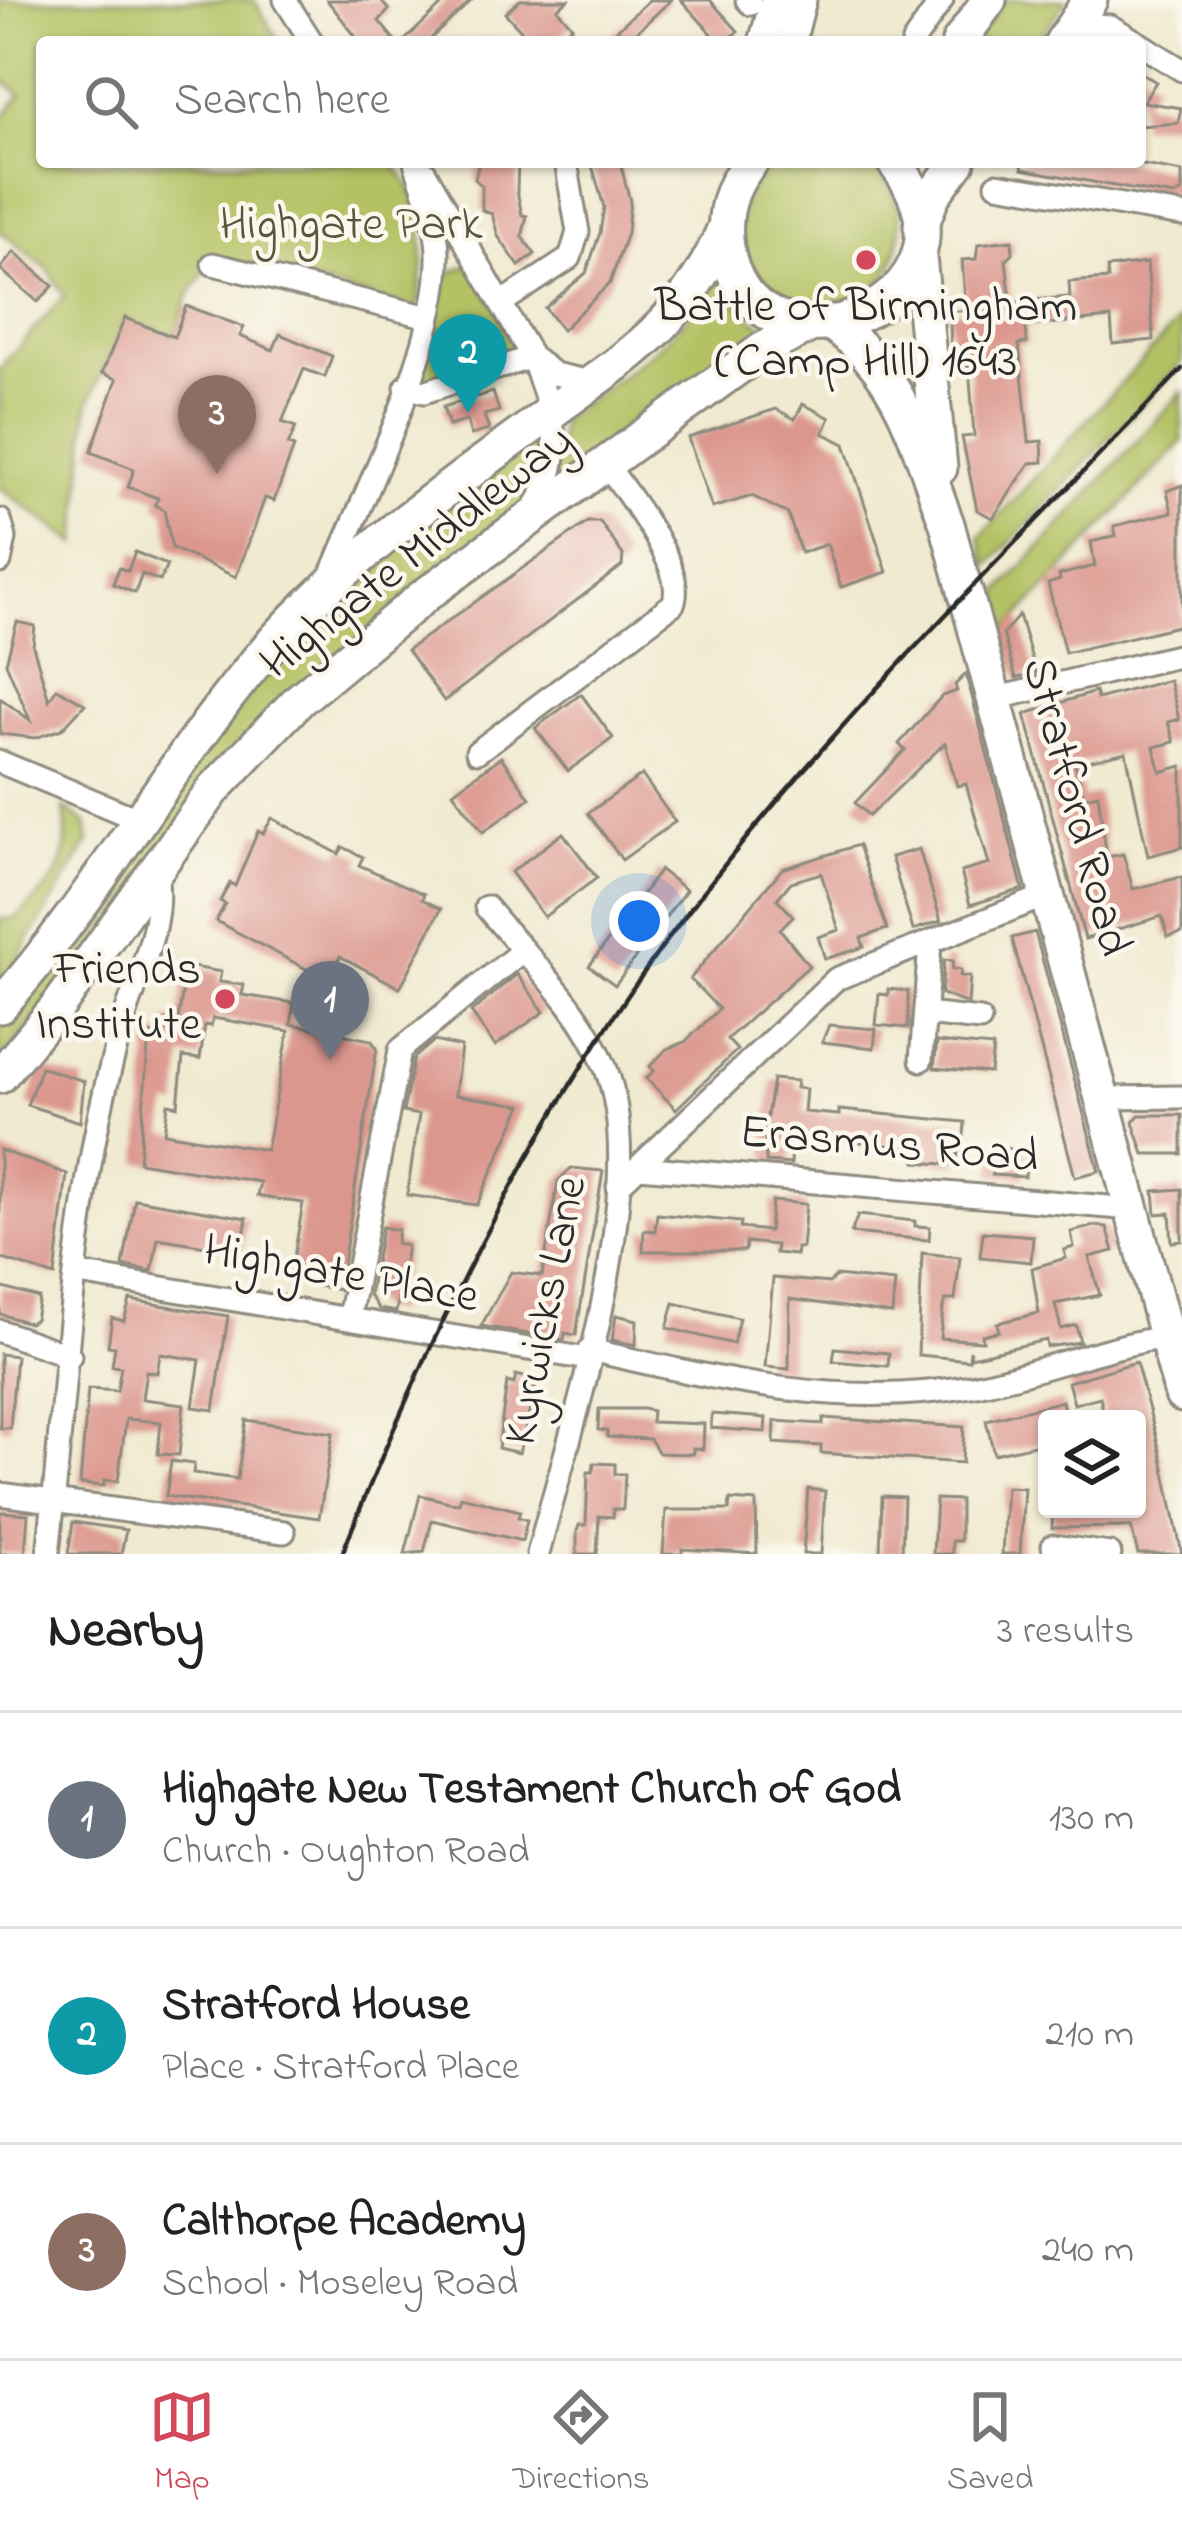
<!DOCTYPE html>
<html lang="en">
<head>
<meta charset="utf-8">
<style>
	:root { --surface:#fff; --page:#f6f6f6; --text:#222; --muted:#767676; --line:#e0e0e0; --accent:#d1495b }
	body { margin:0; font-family:"Indie Flower",sans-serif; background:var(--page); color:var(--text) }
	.controls { position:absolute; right:36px; bottom:36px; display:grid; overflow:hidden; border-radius:12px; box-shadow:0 3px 9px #0004 }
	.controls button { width:108px; height:108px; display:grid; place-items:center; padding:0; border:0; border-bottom:3px solid var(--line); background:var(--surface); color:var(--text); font:60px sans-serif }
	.you { position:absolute; left:639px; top:921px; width:42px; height:42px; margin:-30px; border:9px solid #fff; border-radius:50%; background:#1a73e8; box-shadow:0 0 0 18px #1a73e833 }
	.badge { display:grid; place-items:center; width:78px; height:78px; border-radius:50%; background:var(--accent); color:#fff; font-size:39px; font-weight:700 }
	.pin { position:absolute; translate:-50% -99px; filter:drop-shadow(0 3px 6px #0008) }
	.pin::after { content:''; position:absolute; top:63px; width:42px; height:36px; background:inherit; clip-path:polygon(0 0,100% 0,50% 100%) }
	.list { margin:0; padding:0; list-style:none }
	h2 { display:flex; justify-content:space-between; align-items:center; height:156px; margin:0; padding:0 48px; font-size:51px }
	h2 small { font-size:39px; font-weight:400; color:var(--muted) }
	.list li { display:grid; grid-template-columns:78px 1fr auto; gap:36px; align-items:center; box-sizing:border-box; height:216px; padding:0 48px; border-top:3px solid var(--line) }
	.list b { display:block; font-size:45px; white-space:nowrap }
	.list p { margin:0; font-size:39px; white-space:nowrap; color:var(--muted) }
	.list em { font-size:39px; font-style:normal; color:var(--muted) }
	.icon { flex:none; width:66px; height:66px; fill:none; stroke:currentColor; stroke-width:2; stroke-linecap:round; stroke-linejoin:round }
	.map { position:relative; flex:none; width:1182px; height:1554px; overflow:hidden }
	.search { position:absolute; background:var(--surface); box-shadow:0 3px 9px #0004; left:36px; right:36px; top:36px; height:132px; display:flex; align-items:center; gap:30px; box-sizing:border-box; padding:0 42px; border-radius:12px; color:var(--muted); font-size:45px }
	.sheet { height:804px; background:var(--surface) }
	nav { display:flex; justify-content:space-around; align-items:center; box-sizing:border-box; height:168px; border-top:3px solid var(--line); background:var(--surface); font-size:33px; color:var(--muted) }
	nav a { display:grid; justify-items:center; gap:6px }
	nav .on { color:var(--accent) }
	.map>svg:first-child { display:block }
	.green { fill:#b4c265; stroke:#707648; stroke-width:3 }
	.building { fill:#db978e; fill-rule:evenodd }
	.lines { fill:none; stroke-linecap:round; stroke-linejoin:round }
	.minor-casing { stroke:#8e8a7e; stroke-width:27 }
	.major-casing { stroke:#8e8a7e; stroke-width:33 }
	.highway-casing { stroke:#8e8a7e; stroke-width:39 }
	.minor { stroke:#fff; stroke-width:21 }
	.major { stroke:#fff; stroke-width:27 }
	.highway { stroke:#fff; stroke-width:33 }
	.rail { stroke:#2b2b2b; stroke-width:4.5 }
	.poi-dot { fill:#d1495b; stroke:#fbf7ec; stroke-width:4.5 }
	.labels { text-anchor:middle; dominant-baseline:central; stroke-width:9; stroke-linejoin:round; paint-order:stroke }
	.park-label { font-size:48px; fill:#54583c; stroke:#fbf7ec }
	.poi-label { font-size:48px; fill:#2b2b2b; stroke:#fbf7ec }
	.street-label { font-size:48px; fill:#2b2b2b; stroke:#fbf7ec }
</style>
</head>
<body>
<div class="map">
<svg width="1182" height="1554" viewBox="0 0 1182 1554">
	<rect width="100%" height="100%" fill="#fbf7ec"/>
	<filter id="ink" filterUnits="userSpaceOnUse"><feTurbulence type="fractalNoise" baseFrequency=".00833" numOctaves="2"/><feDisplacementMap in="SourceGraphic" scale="24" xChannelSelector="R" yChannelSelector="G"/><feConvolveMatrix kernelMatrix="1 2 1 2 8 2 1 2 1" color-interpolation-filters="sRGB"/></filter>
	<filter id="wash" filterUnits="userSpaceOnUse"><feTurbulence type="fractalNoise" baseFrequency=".004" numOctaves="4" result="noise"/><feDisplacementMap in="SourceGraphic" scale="48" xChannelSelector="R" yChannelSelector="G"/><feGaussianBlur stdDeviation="2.7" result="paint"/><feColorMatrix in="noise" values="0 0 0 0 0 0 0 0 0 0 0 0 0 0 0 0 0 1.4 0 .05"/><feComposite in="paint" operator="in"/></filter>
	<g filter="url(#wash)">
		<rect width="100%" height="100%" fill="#f0ead0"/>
		<g class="green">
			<path d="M0,0H254L279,42H42V162H391C429,198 426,263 417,309L215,257L190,293L174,336L125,319L88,405L77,544L0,488V368L64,296L48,269L0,231V121L21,95L0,77Z"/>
			<polygon points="1005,0 1067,0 1036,42 976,42"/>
			<path d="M776,162H866C889,179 903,205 900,234C885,381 652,269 776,162Z"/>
			<polygon points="471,264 522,353 429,385 418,382 447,274"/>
			<path d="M716,278L748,316L775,334L551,495L561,420C619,377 679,341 716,278Z"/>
			<polygon points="1182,317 1182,362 987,567 980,537"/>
			<polygon points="1182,392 1182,442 1006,630 999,592"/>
			<polygon points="551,429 545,464 521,511 314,673 0,1061 0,1020 277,652 367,565"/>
			<path d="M64,807L86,823L89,842L0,987V918L14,919C57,880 72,868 64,807Z"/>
		</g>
		<g id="blocks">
			<g class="building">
				<polygon points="327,0 380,0 389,10 379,21 396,42 360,42"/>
				<polygon points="447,0 472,0 427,42 403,42"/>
				<polygon points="520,0 568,0 557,9 572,26 553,42 532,42 505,13"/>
				<polygon points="649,0 671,0 626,42 604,42"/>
				<polygon points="681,0 710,0 738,31 726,42 703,42 712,34"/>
				<polygon points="1140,72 1156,82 1143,102 1181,108 1178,123 1140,126"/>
				<polygon points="479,162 518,162 517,191 522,215 527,216 522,237 535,254 519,266 498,236 492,214 482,210 482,186 475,179"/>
				<polygon points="591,162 620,162 630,201 627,233 610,283 562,330 545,308 586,273 600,233 604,207"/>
				<polygon points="1023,162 1127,162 1182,172 1182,191 1175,196 1131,189 1022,169"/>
				<polygon points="1012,240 1013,253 1006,260 1011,302 1070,297 1069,282 1108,279 1107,268 1147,263 1154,340 1113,344 1111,318 1026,326 1027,343 1019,344 1029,442 1042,441 1043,462 1030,463 993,518 977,510 962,437 974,436 969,365 951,367 950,311 966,311 962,260 976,259 978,244"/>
				<polygon points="14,252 53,286 38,302 0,269"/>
				<polygon points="186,306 244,327 240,336 273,350 280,334 332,356 325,377 304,369 282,422 296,427 288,445 294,447 274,501 265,498 236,577 172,548 164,510 155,505 158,498 128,487 134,469 91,452 117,379 102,373 125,318 174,337"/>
				<polygon points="493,392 499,411 484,415 489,430 471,435 467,420 449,426 443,407"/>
				<polygon points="803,404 830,418 823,433 845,444 887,572 841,587 827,544 801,553 788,514 752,496 712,508 688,438 776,409 795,419"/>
				<polygon points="1182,485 1182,625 1065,653 1048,584 1060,580 1059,575 1095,566 1091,542 1116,536 1114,526 1172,512 1167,491"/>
				<polygon points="588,522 600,522 623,555 622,566 444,701 407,650"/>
				<polygon points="135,552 167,565 160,581 142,574 135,593 113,584 119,568 128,571"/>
				<polygon points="1019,615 1036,673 1016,678 1003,634"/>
				<polygon points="17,622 35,626 33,646 49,700 57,688 85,704 62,729 35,738 0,734 0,698 30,720 6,663"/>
				<polygon points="966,674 1023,889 970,905 961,872 989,864 966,784 957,786 945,743 869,816 855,803 905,750 899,744 942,696 957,691 955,685"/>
				<polygon points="1169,680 1179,719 1168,722 1174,742 1154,747 1161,772 1182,766 1182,847 1148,856 1126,752 1075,764 1084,797 1098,794 1107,857 1123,854 1133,889 1182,877 1182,933 1168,937 1162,916 1085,939 1025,714 1095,692 1097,699"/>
				<polygon points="581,694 613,738 568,771 535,728"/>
				<polygon points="501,757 530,798 483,832 453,792"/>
				<polygon points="642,775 675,822 622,860 588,813"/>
				<polygon points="272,818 339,854 343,847 363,857 359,865 424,894 422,899 441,909 400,988 340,956 327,980 216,921 225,904 220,901 230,883 235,886 258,831 263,834"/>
				<polygon points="563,833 597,878 544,917 511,872"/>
				<polygon points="858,845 887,929 861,938 864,947 825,959 818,937 839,930 821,873 791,882 777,899 793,916 780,929 809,966 727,1039 737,1050 676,1109 646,1078 654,1071 650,1066 667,1049 685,1042 719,1009 690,979 782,869"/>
				<polygon points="919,849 941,921 913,930 891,857"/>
				<polygon points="660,870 686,890 615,985 589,966"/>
				<polygon points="1035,932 1099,1171 1075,1177 1012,938"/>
				<polygon points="944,960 953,961 952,969 961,970 960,976 970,977 968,1004 941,994"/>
				<path d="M187,966L221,972L219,982L244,985L242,995L294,1003L291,1024L371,1040L377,1048L339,1290L290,1281L303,1203L257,1196L260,1182L139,1162L149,1034L164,1035L166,1020H178ZM213,1018L289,1031L266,1150L164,1133L168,1104L178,1106L183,1057L200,1059L205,1025L211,1026Z"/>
				<polygon points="517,974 544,1012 495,1046 471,1012"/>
				<polygon points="888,989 908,991 908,1028 876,1025 879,994 888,995"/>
				<polygon points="829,1025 876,1029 874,1048 822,1042"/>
				<polygon points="434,1041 461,1047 455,1095 522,1105 477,1205 407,1195 419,1115 403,1112 414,1058"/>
				<polygon points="937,1042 993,1047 990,1073 934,1068"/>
				<polygon points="41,1067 84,1081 80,1122 27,1105"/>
				<polygon points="773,1079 797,1081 796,1088 806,1089 804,1112 839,1115 839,1110 965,1122 963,1150 958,1150 957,1165 916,1162 917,1149 805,1135 804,1149 792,1148 791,1164 766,1162 765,1129"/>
				<polygon points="1139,1115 1182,1115 1182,1154 1144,1154 1133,1122"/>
				<polygon points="994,1148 1027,1150 1025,1177 992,1175"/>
				<polygon points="0,1150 67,1174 55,1276 0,1258"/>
				<polygon points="571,1168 603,1171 576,1335 565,1333 564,1340 481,1326 511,1272 542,1276 558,1181"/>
				<polygon points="1182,1189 1182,1241 1172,1242 1170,1213 1156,1214 1154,1191"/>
				<polygon points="135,1199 247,1218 241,1252 158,1238 152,1271 123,1266"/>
				<polygon points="772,1201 806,1204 802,1248 797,1248 796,1255 775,1253 776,1245 746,1242 745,1251 643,1251 644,1230 655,1231 657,1214 741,1222 740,1228 769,1231"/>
				<polygon points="858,1215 915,1221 915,1226 930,1227 929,1240 851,1233"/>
				<polygon points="1094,1226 1107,1227 1114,1251 1089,1257 1100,1295 1055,1304 1061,1329 1076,1325 1080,1342 1047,1347 1046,1340 971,1357 970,1350 969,1360 918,1355 922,1253 960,1257 955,1300 946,1300 943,1307 940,1338 983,1341 982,1335 999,1331 997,1323 1039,1313 1032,1268 1066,1258 1064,1250 1074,1247 1071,1232"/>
				<polygon points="382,1227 398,1230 396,1243 407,1246 396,1312 379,1309 369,1295"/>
				<polygon points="983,1232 1033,1236 1031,1262 980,1257"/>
				<polygon points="836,1276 895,1282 892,1314 790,1299 789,1369 765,1367 773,1278 829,1283"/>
				<polygon points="0,1287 39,1298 35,1319 29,1323 0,1314"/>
				<polygon points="130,1300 228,1316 214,1410 193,1407 200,1360 160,1354 157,1373 146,1371 142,1399 184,1404 179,1455 158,1454 161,1422 126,1419 118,1481 104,1480 104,1486 80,1484 88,1389 117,1391 121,1367 112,1366 115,1347 108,1346 112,1318 124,1321"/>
				<polygon points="674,1303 739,1318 733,1344 667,1328"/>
				<polygon points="616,1315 637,1320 636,1345 612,1340"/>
				<polygon points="835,1348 889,1353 888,1366 833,1361"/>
				<polygon points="0,1354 16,1356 10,1428 0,1428"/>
				<polygon points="1136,1362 1162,1458 1182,1554 1138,1554 1131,1527 1052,1528 1053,1509 1137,1509 1137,1419 1105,1419 1100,1397 1074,1404 1068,1382"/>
				<polygon points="516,1375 537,1380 519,1453 498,1448 507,1382 514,1384"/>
				<polygon points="1062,1401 1066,1419 1047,1419 1047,1442 994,1454 986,1420"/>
				<polygon points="599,1409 643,1409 652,1411 651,1422 704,1424 703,1449 693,1448 693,1454 659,1453 650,1439 607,1437 607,1431 598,1430"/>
				<polygon points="712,1414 766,1418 765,1432 711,1428"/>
				<polygon points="823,1418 964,1427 962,1463 821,1453 821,1446 774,1443 775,1421 823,1424"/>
				<polygon points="246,1420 333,1433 319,1518 166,1496 171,1461 194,1464 193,1473 237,1479"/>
				<polygon points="594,1463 615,1464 615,1474 625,1474 623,1509 613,1509 613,1517 599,1516 597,1554 577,1554 577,1532 579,1525 586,1525 588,1472 593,1472"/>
				<polygon points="1006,1487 1024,1488 1020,1554 1002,1554"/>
				<polygon points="808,1489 825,1491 821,1554 803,1554"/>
				<polygon points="420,1495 449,1502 459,1503 461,1496 520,1511 518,1517 527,1520 522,1541 432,1520 424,1552 405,1554"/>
				<polygon points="882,1496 904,1497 902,1554 880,1554"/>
				<polygon points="936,1499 960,1500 960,1541 952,1541 952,1554 933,1554"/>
				<polygon points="730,1500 756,1502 757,1554 682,1549 682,1554 663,1554 666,1510 729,1510"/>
				<polygon points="0,1512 28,1514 25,1554 0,1554"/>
				<polygon points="73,1522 126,1530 121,1554 68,1554"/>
			</g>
		</g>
	</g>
	<g filter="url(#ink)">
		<use href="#blocks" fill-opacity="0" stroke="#8e8a7e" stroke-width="3"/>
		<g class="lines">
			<g class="minor-casing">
				<g id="minor">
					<polyline points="285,0 312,42"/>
					<polyline points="747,0 751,4"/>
					<polyline points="1075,24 1110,26 1137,42"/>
					<polyline points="913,42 942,0"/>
					<polyline points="1140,44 1182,70"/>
					<polyline points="425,172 532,357 554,374 595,383"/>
					<polyline points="997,184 1182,215"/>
					<polyline points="213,264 429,317"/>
					<polyline points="503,302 570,258 578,232 566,162"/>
					<path d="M532,358C552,412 570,458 533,509"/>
					<polyline points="406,387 424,392 532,357"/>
					<polyline points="0,520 5,538 0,562"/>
					<path d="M331,576C365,491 441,341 438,252C437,221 424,191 415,162"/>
					<polyline points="997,698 1182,655"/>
					<path d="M477,752L673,604C688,569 629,498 608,466"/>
					<polyline points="0,762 137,819"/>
					<path d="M486,907C527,957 582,1007 606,1069C652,1190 570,1429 538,1554"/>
					<polyline points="926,1014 980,1020"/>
					<polyline points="921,1060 930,944"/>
					<polyline points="1104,1098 1182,1097"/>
					<polyline points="639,1167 1132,1209"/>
					<polyline points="618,1186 836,979 1048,895"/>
					<polyline points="79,1274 588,1359"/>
					<polyline points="349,1318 400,1050 522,951"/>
					<polyline points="0,1331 70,1356"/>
					<path d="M590,1350C715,1379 842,1410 971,1386C1039,1374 1106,1344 1175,1336"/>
					<polyline points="0,1494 284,1532"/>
					<polyline points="1053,1546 1110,1554"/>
					<path d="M48,1554C68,1379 71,1194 122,1026C138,972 167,923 155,867"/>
				</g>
			</g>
			<g class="major-casing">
				<g id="major">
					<polyline points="763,42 775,0"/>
					<polyline points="791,42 802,0"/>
				</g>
			</g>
			<g class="highway-casing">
				<g id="highway">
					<polyline points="959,42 989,0"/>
					<polyline points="1062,42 1090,0"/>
					<path d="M751,162C729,187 722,215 727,247C751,401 1006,300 894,162"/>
					<polyline points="921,226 933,195 958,162"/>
					<polyline points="919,257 940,468"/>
					<path d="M835,326C904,375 918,448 947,524L1182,1395"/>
					<path d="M0,1006C95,900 164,772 256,662C337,564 446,490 547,415C628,356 685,324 725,227"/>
					<polyline points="0,1076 59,1005 214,789 299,700 424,596 762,350 810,325"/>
				</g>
			</g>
			<use href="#minor" class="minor"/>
			<use href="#major" class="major"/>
			<use href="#highway" class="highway"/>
			<path class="rail" d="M342,1554C425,1344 526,1135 659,951C811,741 1004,557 1182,369"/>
		</g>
	</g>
	<g class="poi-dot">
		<circle cx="866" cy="260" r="12"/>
		<circle cx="225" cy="999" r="12"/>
	</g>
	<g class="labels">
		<g class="park-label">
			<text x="351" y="226">Highgate Park</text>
		</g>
		<g class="poi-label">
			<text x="866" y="308">Battle of Birmingham<tspan x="866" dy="55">(Camp Hill) 1643</tspan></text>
			<text x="201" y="971" text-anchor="end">Friends<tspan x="201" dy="55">Institute</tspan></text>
		</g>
		<g class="street-label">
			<text transform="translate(418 553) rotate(-38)">Highgate Middleway</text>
			<text transform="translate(1075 807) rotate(75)">Stratford Road</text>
			<text transform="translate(889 1146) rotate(5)">Erasmus Road</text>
			<text transform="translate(341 1275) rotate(10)">Highgate Place</text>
			<text transform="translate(547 1311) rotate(-79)">Kyrwicks Lane</text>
		</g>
	</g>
</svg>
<div class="controls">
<button><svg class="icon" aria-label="layers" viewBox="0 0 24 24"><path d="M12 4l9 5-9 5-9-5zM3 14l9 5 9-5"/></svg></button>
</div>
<div class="you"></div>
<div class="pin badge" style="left:330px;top:1060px;background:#6b7280">1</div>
<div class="pin badge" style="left:468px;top:413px;background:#0f9aa8">2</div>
<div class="pin badge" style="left:217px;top:474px;background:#8d6e63">3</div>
<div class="search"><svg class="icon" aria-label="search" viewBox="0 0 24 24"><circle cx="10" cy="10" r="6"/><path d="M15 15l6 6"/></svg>Search here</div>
</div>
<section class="sheet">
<h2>Nearby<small>3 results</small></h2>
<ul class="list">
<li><span class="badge" style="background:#6b7280">1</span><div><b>Highgate New Testament Church of God</b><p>Church · Oughton Road</p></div><em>130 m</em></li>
<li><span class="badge" style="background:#0f9aa8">2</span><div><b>Stratford House</b><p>Place · Stratford Place</p></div><em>210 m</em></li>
<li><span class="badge" style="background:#8d6e63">3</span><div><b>Calthorpe Academy</b><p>School · Moseley Road</p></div><em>240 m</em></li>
</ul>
</section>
<nav>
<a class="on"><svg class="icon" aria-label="map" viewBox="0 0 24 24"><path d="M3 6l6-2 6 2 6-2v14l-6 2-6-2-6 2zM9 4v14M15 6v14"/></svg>Map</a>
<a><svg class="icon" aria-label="directions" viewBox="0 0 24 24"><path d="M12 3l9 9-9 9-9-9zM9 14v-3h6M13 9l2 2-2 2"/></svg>Directions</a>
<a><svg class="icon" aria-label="saved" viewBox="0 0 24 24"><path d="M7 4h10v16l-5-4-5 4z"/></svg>Saved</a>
</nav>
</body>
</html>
